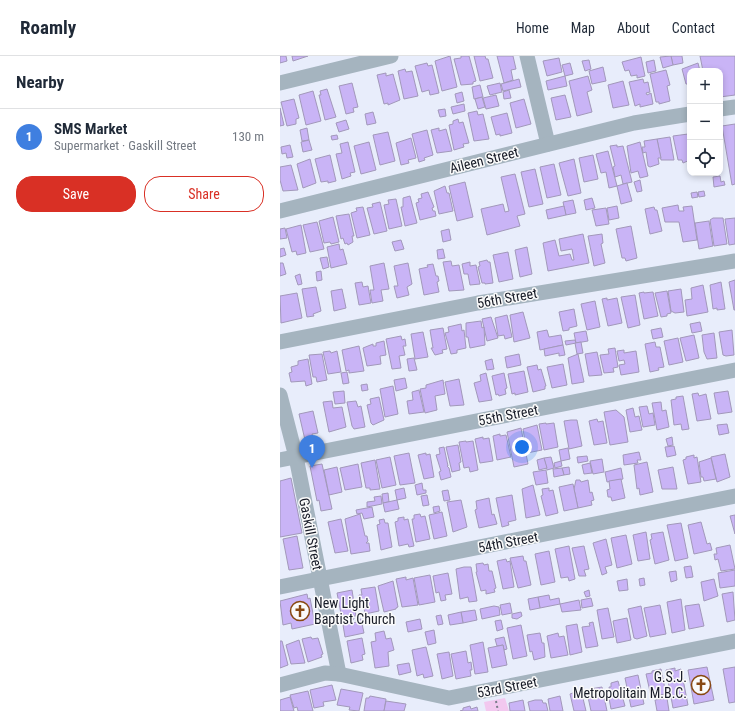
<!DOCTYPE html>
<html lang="en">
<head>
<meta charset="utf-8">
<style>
	:root { --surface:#fff; --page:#f6f6f7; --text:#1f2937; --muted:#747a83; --line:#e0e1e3; --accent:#d93025 }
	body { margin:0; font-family:"Roboto Condensed",sans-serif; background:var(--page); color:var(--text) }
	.controls { position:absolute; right:12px; top:12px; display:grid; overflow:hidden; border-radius:8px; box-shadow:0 2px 6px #0003 }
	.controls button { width:36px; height:36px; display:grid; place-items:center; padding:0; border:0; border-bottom:1px solid var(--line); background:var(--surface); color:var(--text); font:20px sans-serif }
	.you { position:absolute; left:242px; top:391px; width:14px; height:14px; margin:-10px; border:3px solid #fff; border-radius:50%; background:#1a73e8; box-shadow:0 0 0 6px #1a73e833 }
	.badge { display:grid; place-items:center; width:26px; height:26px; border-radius:50%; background:var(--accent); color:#fff; font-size:13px; font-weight:700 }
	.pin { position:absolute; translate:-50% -33px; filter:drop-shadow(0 1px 2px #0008) }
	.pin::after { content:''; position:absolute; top:21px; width:14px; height:12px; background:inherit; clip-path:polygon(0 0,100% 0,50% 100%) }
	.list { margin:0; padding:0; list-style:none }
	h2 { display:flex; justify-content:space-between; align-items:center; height:52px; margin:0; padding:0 16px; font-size:17px }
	h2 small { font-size:13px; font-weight:400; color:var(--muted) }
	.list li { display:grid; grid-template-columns:26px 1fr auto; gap:12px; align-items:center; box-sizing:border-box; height:56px; padding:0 16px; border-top:1px solid var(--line) }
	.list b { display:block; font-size:15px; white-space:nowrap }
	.list p { margin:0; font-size:13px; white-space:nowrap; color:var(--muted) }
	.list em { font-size:13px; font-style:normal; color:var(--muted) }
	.actions { display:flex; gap:8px; padding:12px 16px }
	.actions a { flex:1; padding:9px 0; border:1px solid var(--accent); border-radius:16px; text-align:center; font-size:14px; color:var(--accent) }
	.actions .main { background:var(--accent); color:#fff }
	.icon { flex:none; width:22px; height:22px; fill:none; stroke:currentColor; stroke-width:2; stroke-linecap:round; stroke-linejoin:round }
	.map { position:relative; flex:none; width:455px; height:655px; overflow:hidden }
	header { display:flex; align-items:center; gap:24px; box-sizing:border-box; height:56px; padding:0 20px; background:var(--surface); border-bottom:1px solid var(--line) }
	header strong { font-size:19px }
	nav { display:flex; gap:22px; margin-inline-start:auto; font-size:14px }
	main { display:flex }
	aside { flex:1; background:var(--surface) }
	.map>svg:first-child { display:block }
	.green { fill:#f2c8ef }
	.building { fill:#c9b4f6; stroke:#a298ba }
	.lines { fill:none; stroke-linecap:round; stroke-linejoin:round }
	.path { stroke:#787c89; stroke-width:2; stroke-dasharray:2 3; stroke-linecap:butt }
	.minor { stroke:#a5b4bf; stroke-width:15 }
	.labels { text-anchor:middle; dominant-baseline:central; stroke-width:3; stroke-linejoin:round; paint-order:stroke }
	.street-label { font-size:14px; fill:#161a26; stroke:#fafafa }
	.poi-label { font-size:14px; fill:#161a26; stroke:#fafafa; text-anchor:start }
</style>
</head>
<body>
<header>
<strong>Roamly</strong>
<nav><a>Home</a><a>Map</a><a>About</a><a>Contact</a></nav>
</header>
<main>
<aside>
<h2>Nearby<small></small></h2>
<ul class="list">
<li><span class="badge" style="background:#3f7fe0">1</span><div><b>SMS Market</b><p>Supermarket · Gaskill Street</p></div><em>130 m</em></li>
</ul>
<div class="actions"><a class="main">Save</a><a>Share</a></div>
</aside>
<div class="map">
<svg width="455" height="655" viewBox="0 0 455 655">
	<rect width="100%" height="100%" fill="#e8edfb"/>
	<polygon class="green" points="225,642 229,655 206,655 204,646"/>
	<g class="building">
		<polygon points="0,0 6,0 7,5 0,7"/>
		<polygon points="12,0 28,0 13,5"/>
		<polygon points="170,0 177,31 162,35 155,5"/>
		<polygon points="181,0 189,0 196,25 193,26 193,28 181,29 174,3 181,2"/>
		<polygon points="194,0 205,0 206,3 208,3 213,22 200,25"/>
		<polygon points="217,0 233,0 236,13 231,14 233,24 224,27"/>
		<polygon points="391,0 402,0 403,7 393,9"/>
		<polygon points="391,0 393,9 383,12 380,1"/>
		<polygon points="420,0 455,0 455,39 440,41 440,15 423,15"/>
		<polygon points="361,1 365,20 357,22 357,19 351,20 349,14 345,15 342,6"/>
		<polygon points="279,2 282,16 267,20 263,5"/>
		<polygon points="309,4 311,13 305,15 302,5"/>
		<polygon points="374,4 376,15 368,17 366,6"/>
		<polygon points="147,7 148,10 152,9 159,37 150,39 149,34 142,36 135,10"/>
		<polygon points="290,7 293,18 285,20 282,9"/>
		<polygon points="418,7 420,15 410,15 410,32 409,28 406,28 402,13"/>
		<polygon points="323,11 326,25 312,28 309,15"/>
		<polygon points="125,13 126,16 132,15 138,40 124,43 118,15"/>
		<polygon points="386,14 390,29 387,30 390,45 379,48 379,46 376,46 370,18"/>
		<polygon points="106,17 106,20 113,18 120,44 108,49 108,47 104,48 97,19"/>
		<polygon points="285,20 287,30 268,34 266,25"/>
		<polygon points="308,20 312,34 307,36 312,56 297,60 289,25"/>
		<polygon points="239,23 241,31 223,35 221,28"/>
		<polygon points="363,23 364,27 368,26 370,36 366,37 367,39 371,37 373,48 360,51 360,48 355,50 349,26"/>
		<polygon points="343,25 349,49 333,52 328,29"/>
		<polygon points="72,27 78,51 73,52 74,56 66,58 59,30"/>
		<polygon points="220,27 222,36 210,39 207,30"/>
		<polygon points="200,29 203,41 194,43 192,31"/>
		<polygon points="47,33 56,61 45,64 39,39 41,39 40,35"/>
		<polygon points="229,34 231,42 224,43 223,36"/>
		<polygon points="33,35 41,65 26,69 19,39"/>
		<polygon points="182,36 184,45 177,47 175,38"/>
		<polygon points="216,39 219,50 206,53 203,42"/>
		<polygon points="285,39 291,61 276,64 271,42"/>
		<polygon points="202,41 205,51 198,53 195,43"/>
		<polygon points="14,43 19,62 16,63 16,68 7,70 1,46"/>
		<polygon points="244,43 251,68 236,72 230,47"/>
		<polygon points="184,48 185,55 173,58 171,51"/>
		<polygon points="0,52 4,69 0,70"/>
		<polygon points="165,53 166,60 160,61 158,54"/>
		<polygon points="197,55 198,59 203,58 209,83 194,85 188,57"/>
		<polygon points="93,56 96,67 87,69 85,58"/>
		<polygon points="227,57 232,77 220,80 220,78 216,79 211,61"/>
		<polygon points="178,63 179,67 183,66 189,87 183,88 184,91 174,94 169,69 173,68 173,65"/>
		<polygon points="66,64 69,73 59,76 56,67"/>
		<polygon points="455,68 455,128 452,129 442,70"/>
		<polygon points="27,72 29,84 22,85 20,74"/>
		<polygon points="159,72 159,75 166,73 172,95 157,97 151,74"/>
		<polygon points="147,74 153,99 144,102 145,104 139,106 132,78"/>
		<polygon points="108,76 115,105 100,109 93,79"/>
		<polygon points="408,78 410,104 403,107 402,104 398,104 393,80"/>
		<polygon points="57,79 58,83 52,84 51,80"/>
		<polygon points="390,81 394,104 381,104 377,83"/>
		<polygon points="131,82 136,102 128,104 129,107 121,109 116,87"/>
		<polygon points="377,83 381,102 378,102 379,108 370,111 368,110 366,96 363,97 362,91 365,91 364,85"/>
		<polygon points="29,84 32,94 23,96 21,86"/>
		<polygon points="68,86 75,116 70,117 71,120 62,123 56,98 62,97 60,88"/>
		<polygon points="89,86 96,114 81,118 74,90"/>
		<polygon points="360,86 368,120 360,122 358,115 351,117 347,90"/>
		<polygon points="10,89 13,101 7,102 6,97 2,98 1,91"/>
		<polygon points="337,89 337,91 343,90 352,126 343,128 341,119 335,121 333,111 335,110 330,90"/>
		<polygon points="328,95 337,130 329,132 326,116 321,117 316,98"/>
		<polygon points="50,99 56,125 48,127 48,125 41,126 35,103"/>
		<polygon points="313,99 318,123 304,126 299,102"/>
		<polygon points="30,103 36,127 23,132 17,108"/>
		<polygon points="294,103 301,137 288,140 279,107"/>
		<polygon points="274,108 281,139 267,142 260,111"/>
		<polygon points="11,109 18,134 3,135 0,124 0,111"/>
		<polygon points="255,113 263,148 249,151 241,116"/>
		<polygon points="235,118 245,158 237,160 240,170 207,179 201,153 223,148 225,156 229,155 221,121"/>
		<polygon points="440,120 441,126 444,125 445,129 434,131 433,121"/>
		<polygon points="360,124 362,135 357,136 354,126"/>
		<polygon points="185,126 193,161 177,165 169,130"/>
		<polygon points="347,127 352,145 341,148 337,130"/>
		<polygon points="165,130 167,137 169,137 173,155 159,158 154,135"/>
		<polygon points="424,135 425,140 419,141 418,136"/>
		<polygon points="148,136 154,151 152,152 153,155 155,155 156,160 140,164 136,147 139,146 138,143 142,142 141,138"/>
		<polygon points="417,136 418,141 412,142 411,137"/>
		<polygon points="130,140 137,167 125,170 121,151 123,151 123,142"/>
		<polygon points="312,142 315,152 306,154 304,144"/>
		<polygon points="116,143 122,170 109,173 104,149 109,148 108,144"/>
		<polygon points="293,144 296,157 286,159 283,146"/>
		<polygon points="100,146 107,175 94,178 87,152 93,151 92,148"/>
		<polygon points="398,149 399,155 404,155 403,151 412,150 417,184 403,186 399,166 385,166 382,152"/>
		<polygon points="284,150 286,159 268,163 266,154"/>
		<polygon points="337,150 339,162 329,164 327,152"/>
		<polygon points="83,151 90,179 77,182 71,157 77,155 76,152"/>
		<polygon points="374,151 375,154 377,154 382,175 370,178 365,153"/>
		<polygon points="326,152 329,168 316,170 312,154"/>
		<polygon points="69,158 74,180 72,180 73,186 68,189 67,187 65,188 63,182 61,183 56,160"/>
		<polygon points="53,161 59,186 51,188 50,186 44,187 39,165"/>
		<polygon points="433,162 443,162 447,188 434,190 430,164"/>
		<polygon points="455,162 455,188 449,189 445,163"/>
		<polygon points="429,165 433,190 419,193 415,167"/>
		<polygon points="37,166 44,193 30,196 23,169"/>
		<polygon points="21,169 26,197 17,199 16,195 12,196 6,173"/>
		<polygon points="351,170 357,202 346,205 345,202 342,202 336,173"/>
		<polygon points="5,172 7,182 0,183 0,173"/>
		<polygon points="169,173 171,184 163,186 161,175"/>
		<polygon points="303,178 309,207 268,215 263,187 275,184 279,200 290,198 292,204 294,204 292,193 281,195 279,183"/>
		<polygon points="322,178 323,187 321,188 325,207 314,210 308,180"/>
		<polygon points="121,184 124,193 115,195 112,186"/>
		<polygon points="59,188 60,194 63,193 67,208 51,212 47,191"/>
		<polygon points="247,191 252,218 240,221 235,194"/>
		<polygon points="4,192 6,199 0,201 0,193"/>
		<polygon points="163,193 165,202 158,203 157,194"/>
		<polygon points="228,196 233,223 219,226 213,199"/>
		<polygon points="47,201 49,211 43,213 40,202"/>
		<polygon points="207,204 208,206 210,206 213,227 205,228 205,227 202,227 198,211 200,210 199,206"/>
		<polygon points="171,205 172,210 179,209 184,234 169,235 163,206"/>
		<polygon points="190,206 190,210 196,209 200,228 190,229 188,218 184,218 182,208"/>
		<polygon points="0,207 3,207 6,218 0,220"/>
		<polygon points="104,207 109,233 101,234 103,245 92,247 90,234 94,234 90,210"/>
		<polygon points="128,207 132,228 127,231 129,239 117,242 114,230 118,230 114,210"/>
		<polygon points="153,208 156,220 158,220 159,225 157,226 159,236 144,239 139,213 148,211 147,209"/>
		<polygon points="41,215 42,224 37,225 36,216"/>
		<polygon points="20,218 22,228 18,229 15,220"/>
		<polygon points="455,224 455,254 454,254 449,226"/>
		<polygon points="82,226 83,231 88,230 91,247 79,249 75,227"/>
		<polygon points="441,226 445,253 437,254 437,252 433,253 430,229"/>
		<polygon points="423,229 428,256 407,260 405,244 412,243 411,232"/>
		<polygon points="36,231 41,255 33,258 34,260 27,261 22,233"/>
		<polygon points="62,233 66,252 54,255 51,235"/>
		<polygon points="401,233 404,256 395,257 391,255 388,235"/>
		<polygon points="387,235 391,257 387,258 387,260 381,261 375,237"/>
		<polygon points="364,236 364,237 373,236 378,260 364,263 359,237"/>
		<polygon points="17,237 22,262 1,267 0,240"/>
		<polygon points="355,239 360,269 348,272 341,241"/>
		<polygon points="327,242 327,244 337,242 342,267 328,270 322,243"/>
		<polygon points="315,245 320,271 307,274 301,248"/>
		<polygon points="294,253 297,270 289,272 289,274 283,275 279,256"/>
		<polygon points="243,256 250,282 234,286 230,259"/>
		<polygon points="227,259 232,281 225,283 224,279 218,280 215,262"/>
		<polygon points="211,261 218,282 207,285 202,263"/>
		<polygon points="201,265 202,272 204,271 205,289 190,292 188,281 186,281 186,267"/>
		<polygon points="420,266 422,275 412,277 410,268"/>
		<polygon points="181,268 182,275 184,274 186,292 177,294 177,297 171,298 165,277 169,276 168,271"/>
		<polygon points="163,272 167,293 162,294 163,297 155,299 151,292 153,292 150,274"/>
		<polygon points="381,272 383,281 373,283 371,274"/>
		<polygon points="267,274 269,281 281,279 283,289 260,294 257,276"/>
		<polygon points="452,274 454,299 446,300 443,299 439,276"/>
		<polygon points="306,275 308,285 296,287 294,277"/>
		<polygon points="143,276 148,301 135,303 131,278"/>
		<polygon points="434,277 437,302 427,303 424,296 422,279"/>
		<polygon points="414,279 419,302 406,305 400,282"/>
		<polygon points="121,280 122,284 125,283 126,290 123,290 125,299 119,300 121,312 112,313 106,283"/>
		<polygon points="398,282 403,306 389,309 384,285"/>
		<polygon points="295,284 296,287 286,289 285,285"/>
		<polygon points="104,285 106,299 100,300 101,308 87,310 83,292 93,288 93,290 96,290 96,287"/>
		<polygon points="301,286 303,297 297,298 295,287"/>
		<polygon points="375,286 376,291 380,291 384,311 378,312 379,314 370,316 365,288"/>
		<polygon points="283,289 285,299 279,300 279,297 265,300 264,293"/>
		<polygon points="79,290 84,315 69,317 69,314 66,315 62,294"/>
		<polygon points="335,292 338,311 333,312 334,316 324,317 320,299 329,298 328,293"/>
		<polygon points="344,294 344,297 356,295 359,316 341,319 339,309 345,308 344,304 339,305 337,295"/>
		<polygon points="50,295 51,297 57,295 61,316 48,318 43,296"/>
		<polygon points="317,296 322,319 309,320 305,298"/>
		<polygon points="42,298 47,324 37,326 36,321 33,321 29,299"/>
		<polygon points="239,298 241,309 227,312 225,301"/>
		<polygon points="298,298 304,326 292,328 288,302"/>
		<polygon points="134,302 137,314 129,315 127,303"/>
		<polygon points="28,303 32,328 26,330 25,325 11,326 9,317 12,316 11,311 18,309 18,305"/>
		<polygon points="212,303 214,313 207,314 205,305"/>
		<polygon points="283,308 287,329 272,332 267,311"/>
		<polygon points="257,309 258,314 261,313 266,330 265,330 265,333 253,336 247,311"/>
		<polygon points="244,315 248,336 235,339 235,337 232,338 228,318"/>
		<polygon points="67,316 69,327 63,328 61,317"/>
		<polygon points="206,317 212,344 199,346 194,327 201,325 200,319"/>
		<polygon points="224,317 227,332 225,333 226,338 219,340 218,338 216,339 212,320"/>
		<polygon points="125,322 127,332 116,335 114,324"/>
		<polygon points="179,323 184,349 170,350 165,326"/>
		<polygon points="163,324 165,338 155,340 157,354 145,357 140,333 146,332 146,329"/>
		<polygon points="87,328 88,334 82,335 81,329"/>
		<polygon points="113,330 118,358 105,361 100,333"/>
		<polygon points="139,334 144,356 129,358 127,345 133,344 132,336"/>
		<polygon points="64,335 65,347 55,348 53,336"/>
		<polygon points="448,335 452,356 438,358 434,337"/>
		<polygon points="418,337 419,340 426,338 431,363 417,365 412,338"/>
		<polygon points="403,340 409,373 402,374 401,368 394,369 391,344 396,343 396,341"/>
		<polygon points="99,341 104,364 93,369 91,367 87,349 91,348 90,343"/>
		<polygon points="52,345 53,352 62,351 66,371 49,376 43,346"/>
		<polygon points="76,345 78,351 81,350 85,371 74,373 72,370 67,346"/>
		<polygon points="381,346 382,355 386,354 389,371 377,374 372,347"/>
		<polygon points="367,350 369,358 373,357 375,369 363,371 359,351"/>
		<polygon points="353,352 355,361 359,360 362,374 350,376 346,354"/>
		<polygon points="336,354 344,361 348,386 330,389 324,356"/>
		<polygon points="33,355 38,377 32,378 33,382 25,384 19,358"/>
		<polygon points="317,363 318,366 323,365 327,387 314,389 309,365"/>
		<polygon points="291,364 297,364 302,390 289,393 284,365"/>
		<polygon points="266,367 266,368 274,367 278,391 264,394 259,368"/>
		<polygon points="447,368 449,377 439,379 437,369"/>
		<polygon points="257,369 262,394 247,397 243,373"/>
		<polygon points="241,372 248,408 234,411 227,376"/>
		<polygon points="220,378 220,380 226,379 231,401 217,404 213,380"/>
		<polygon points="203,381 203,383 209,382 213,405 200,407 195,383"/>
		<polygon points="392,381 393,389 388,390 386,383"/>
		<polygon points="186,385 186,386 193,385 198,414 190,416 189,411 184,412 179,386"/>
		<polygon points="178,389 181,406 179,407 180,414 172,416 166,391"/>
		<polygon points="394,390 396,399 387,401 385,391"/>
		<polygon points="164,391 168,410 167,410 169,412 171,421 161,424 159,416 161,415 156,399 160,398 159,392"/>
		<polygon points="288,392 290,403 281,405 279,394"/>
		<polygon points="359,396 361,404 357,404 358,407 344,409 343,399"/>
		<polygon points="129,397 135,427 120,429 114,400"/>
		<polygon points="146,397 146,399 150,398 154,421 144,423 138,399"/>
		<polygon points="445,398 450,421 437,426 431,401"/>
		<polygon points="414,399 414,402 417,401 421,426 408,428 403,404 406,403 406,401"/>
		<polygon points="307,400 308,405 298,407 297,401"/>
		<polygon points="110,401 116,429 102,432 96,404"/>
		<polygon points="271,401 274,412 267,414 264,402"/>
		<polygon points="264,402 267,412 259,414 257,404"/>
		<polygon points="431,402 436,423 424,425 423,421 421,421 419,406"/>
		<polygon points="322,403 324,416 313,418 310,405"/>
		<polygon points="95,404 100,433 90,434 90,432 86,432 81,407"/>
		<polygon points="281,405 282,410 275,412 274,407"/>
		<polygon points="367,406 373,436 360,439 359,432 357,433 354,409"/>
		<polygon points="310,407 312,417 304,418 302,409"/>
		<polygon points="42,408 52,453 41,455 39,444 37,445 30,410"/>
		<polygon points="78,408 82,431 65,434 60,412"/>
		<polygon points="57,411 62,436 49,439 44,414"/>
		<polygon points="289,411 290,418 284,419 282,412"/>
		<polygon points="393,411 397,433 382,433 378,414"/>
		<polygon points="282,412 284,419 274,421 273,413"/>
		<polygon points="341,412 343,423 327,426 325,416"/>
		<polygon points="266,414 268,427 256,429 253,416"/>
		<polygon points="11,422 22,477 0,481 0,425"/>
		<polygon points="341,423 345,442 332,445 331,441 328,441 327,434 330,433 329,425"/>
		<polygon points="296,424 300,424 301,426 308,424 310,437 312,436 314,444 311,445 312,449 298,452 294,433"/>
		<polygon points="142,427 143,434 146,434 146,437 137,439 135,429"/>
		<polygon points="293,428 298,452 284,455 279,431"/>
		<polygon points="253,429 260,459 246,462 242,433"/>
		<polygon points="124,432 126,442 117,444 115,434"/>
		<polygon points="269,432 269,435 273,434 278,457 266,460 261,440 263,439 262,433"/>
		<polygon points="168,434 170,444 164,445 162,435"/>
		<polygon points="108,437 109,446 103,447 102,438"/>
		<polygon points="147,439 149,449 143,450 141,440"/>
		<polygon points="232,439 236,464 228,466 229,469 222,471 216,442"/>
		<polygon points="101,440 102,448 87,451 87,446 95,445 94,441"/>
		<polygon points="209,442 212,459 214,458 217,468 199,472 195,454 197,453 196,445"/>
		<polygon points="117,444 119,453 105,456 103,447"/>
		<polygon points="181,444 187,471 173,476 167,446"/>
		<polygon points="159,450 160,455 154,457 153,451"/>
		<polygon points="92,451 94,461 84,463 82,457 77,458 76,454"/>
		<polygon points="162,456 167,480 154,483 149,459"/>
		<polygon points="80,458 85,480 87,480 88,485 86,487 89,487 90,495 71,498 65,463"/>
		<polygon points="140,458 141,461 145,460 150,483 136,486 132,463 134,463 134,459"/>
		<polygon points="455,459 455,478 450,460"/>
		<polygon points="124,461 124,464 128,463 134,490 129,491 128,488 119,490 115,466 118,465 118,462"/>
		<polygon points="61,463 68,495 55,497 48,466"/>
		<polygon points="104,463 105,467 108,467 112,491 101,494 97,469 100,468 99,464"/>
		<polygon points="421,466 427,488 430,487 432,494 414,498 408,469"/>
		<polygon points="401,467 408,502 395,505 387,469"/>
		<polygon points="366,476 370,503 358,505 353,479"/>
		<polygon points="383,476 389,504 375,508 370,484 372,483 371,478"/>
		<polygon points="346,479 352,508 337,512 331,482"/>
		<polygon points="17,480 23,512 9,514 3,483"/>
		<polygon points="326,483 332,509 325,511 327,517 322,519 313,487"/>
		<polygon points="450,489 455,513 441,515 438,503 435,504 434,498 437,498 436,492"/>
		<polygon points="289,490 295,523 289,525 288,521 281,522 275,493"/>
		<polygon points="304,490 309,513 304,514 306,520 299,520 292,492"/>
		<polygon points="269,495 275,526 261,529 255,498"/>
		<polygon points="243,500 244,505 246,505 251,529 238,532 230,502"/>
		<polygon points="226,503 227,506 230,505 234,531 223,533 217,505"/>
		<polygon points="203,507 204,509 208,508 209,515 212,515 216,532 214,533 215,536 206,538 206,534 201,535 196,516 197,516 196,508"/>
		<polygon points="411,510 413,521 406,522 404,511"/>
		<polygon points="184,511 191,511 197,545 189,546 188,541 180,543 176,513"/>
		<polygon points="455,514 455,530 440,532 438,517"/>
		<polygon points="396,515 397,524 391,526 389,516"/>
		<polygon points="168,517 172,538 165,539 166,544 161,545 159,536 156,537 153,520"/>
		<polygon points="150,519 155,546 139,549 134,522"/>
		<polygon points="126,521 126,524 133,522 138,549 122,551 116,523"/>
		<polygon points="364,522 365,529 360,530 359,523"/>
		<polygon points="347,523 348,534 339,535 337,525"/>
		<polygon points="434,523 438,540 424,545 421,526"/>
		<polygon points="113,525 118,551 116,552 116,553 104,556 98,530"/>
		<polygon points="95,531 99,555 85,558 83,546 80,546 79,539 82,539 81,533"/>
		<polygon points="72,534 76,560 73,560 74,563 66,564 65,562 62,563 57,537"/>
		<polygon points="309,534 310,540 306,541 304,536"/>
		<polygon points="453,536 455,564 447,566 442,538"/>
		<polygon points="27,538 28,543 30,542 35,568 12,573 11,567 3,569 0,545"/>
		<polygon points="269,539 270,544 279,542 280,548 260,552 258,541"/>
		<polygon points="258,541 260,552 250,554 248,543"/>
		<polygon points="311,542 313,550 302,552 301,544"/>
		<polygon points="401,543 405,574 392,577 387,546"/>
		<polygon points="299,544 301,554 282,556 280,548"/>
		<polygon points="230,547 232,557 222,559 220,549"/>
		<polygon points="419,548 424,570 409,573 405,550"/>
		<polygon points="380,549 386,578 370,581 364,552"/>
		<polygon points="214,550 219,551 220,559 202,563 200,553"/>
		<polygon points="361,550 367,580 357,583 354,582 348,553"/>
		<polygon points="328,552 334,581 322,583 317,554"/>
		<polygon points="195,554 197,564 183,567 181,556"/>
		<polygon points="181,556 183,567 170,569 168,559"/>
		<polygon points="241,556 242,560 237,563 232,562 232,558"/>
		<polygon points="161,559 163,568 158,569 156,560"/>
		<polygon points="347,562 351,584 337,587 333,565"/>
		<polygon points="81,563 84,577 65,581 63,569 77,566 76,564"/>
		<polygon points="140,563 142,573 128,576 126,566"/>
		<polygon points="221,564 223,573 217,575 215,565"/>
		<polygon points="313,566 318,590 306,592 302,571 310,570 309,567"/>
		<polygon points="297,568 302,596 290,599 286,570"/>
		<polygon points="241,569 247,600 233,603 227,572"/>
		<polygon points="154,574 156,587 148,589 145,576"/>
		<polygon points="104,575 106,583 111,582 114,594 108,596 109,610 95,612 91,586 96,585 95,577"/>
		<polygon points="260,577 262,587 264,587 265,601 254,604 252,595 250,596 247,579"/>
		<polygon points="278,577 279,581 284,580 288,599 271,602 267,580"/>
		<polygon points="31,581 32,583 38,582 43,598 41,599 42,601 28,606 22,583"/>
		<polygon points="224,581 227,593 224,594 223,589 217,590 215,583"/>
		<polygon points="82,582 85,598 82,599 83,604 71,607 67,585"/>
		<polygon points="19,584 25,607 11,608 6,589"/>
		<polygon points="0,585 2,585 8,609 0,612"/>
		<polygon points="203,586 208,616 195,618 190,589"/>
		<polygon points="223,589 227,609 212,612 208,592"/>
		<polygon points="146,591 153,620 144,622 143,618 137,620 132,594"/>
		<polygon points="186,595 188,607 191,606 192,614 190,614 191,620 176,623 171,598"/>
		<polygon points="169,596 173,620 162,623 157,598"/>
		<polygon points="129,607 131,616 119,619 117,609"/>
		<polygon points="427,611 434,644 414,648 408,614"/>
		<polygon points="455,611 455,646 449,647 443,613"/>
		<polygon points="395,612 395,615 401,613 408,649 393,652 386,614"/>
		<polygon points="381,613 386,638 371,640 366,618 372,617 372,615"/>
		<polygon points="358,619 364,648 351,651 345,622"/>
		<polygon points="338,625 345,650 331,653 328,637 330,636 329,631 331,631 331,627"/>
		<polygon points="52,629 56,644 43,646 44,650 34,652 30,634"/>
		<polygon points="322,631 327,655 311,655 308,641 311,640 310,633"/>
		<polygon points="61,633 83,637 79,655 69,654 70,651 57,649"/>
		<polygon points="301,634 306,655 294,655 290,638"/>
		<polygon points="28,635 33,655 18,655 17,651 14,652 10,639"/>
		<polygon points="90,640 106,643 104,655 84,655 86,642 89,642"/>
		<polygon points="280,640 283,655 270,655 268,643"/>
		<polygon points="10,641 14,655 0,655 0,644"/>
		<polygon points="387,642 389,655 377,655 375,644"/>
		<polygon points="243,644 245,655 230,655 229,647"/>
		<polygon points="255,644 262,644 263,647 266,647 268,655 250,655 248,646"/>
		<polygon points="106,645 126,648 124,655 104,655"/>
		<polygon points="190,650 191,653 197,651 198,655 180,655 183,654 183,652"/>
	</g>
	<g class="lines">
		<polyline class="path" points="216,645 218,655"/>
		<g class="minor">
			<polyline points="247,0 268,88"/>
			<polyline points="0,27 111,0"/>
			<polyline points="440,53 455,51"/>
			<polyline points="0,155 354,67 410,58"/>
			<polyline points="0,286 198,247 455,205"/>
			<polyline points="0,339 16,401 59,618"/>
			<polyline points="0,404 455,314"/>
			<polyline points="0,531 455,440"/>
			<polyline points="0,629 45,617 59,618 169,642 455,585"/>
		</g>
	</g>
	<defs>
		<g id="church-ring" transform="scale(1)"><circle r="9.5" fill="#fafafa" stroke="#884811" stroke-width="1.5"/><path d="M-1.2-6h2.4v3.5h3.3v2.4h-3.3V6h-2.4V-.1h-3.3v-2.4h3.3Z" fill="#884811"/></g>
	</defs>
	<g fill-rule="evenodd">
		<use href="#church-ring" x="20" y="555"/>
		<use href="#church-ring" x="421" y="629"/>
	</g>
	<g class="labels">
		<g class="street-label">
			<text transform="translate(204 104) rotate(-14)">Aileen Street</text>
			<text transform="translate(227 242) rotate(-10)">56th Street</text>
			<text transform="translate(228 359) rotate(-11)">55th Street</text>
			<text transform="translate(31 478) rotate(79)">Gaskill Street</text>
			<text transform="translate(228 486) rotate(-11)">54th Street</text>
			<text transform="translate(227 631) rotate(-11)">53rd Street</text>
		</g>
		<g class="poi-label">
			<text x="34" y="547">New Light<tspan x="34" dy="16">Baptist Church</tspan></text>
			<text x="407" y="621" text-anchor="end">G.S.J.<tspan x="407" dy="16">Metropolitain M.B.C.</tspan></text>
		</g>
	</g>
</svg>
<div class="controls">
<button>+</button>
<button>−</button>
<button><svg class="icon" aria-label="locate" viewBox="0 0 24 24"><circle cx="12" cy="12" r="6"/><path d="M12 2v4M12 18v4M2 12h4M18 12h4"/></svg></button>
</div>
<div class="you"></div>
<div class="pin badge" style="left:32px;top:412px;background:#3f7fe0">1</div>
</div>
</main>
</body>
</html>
